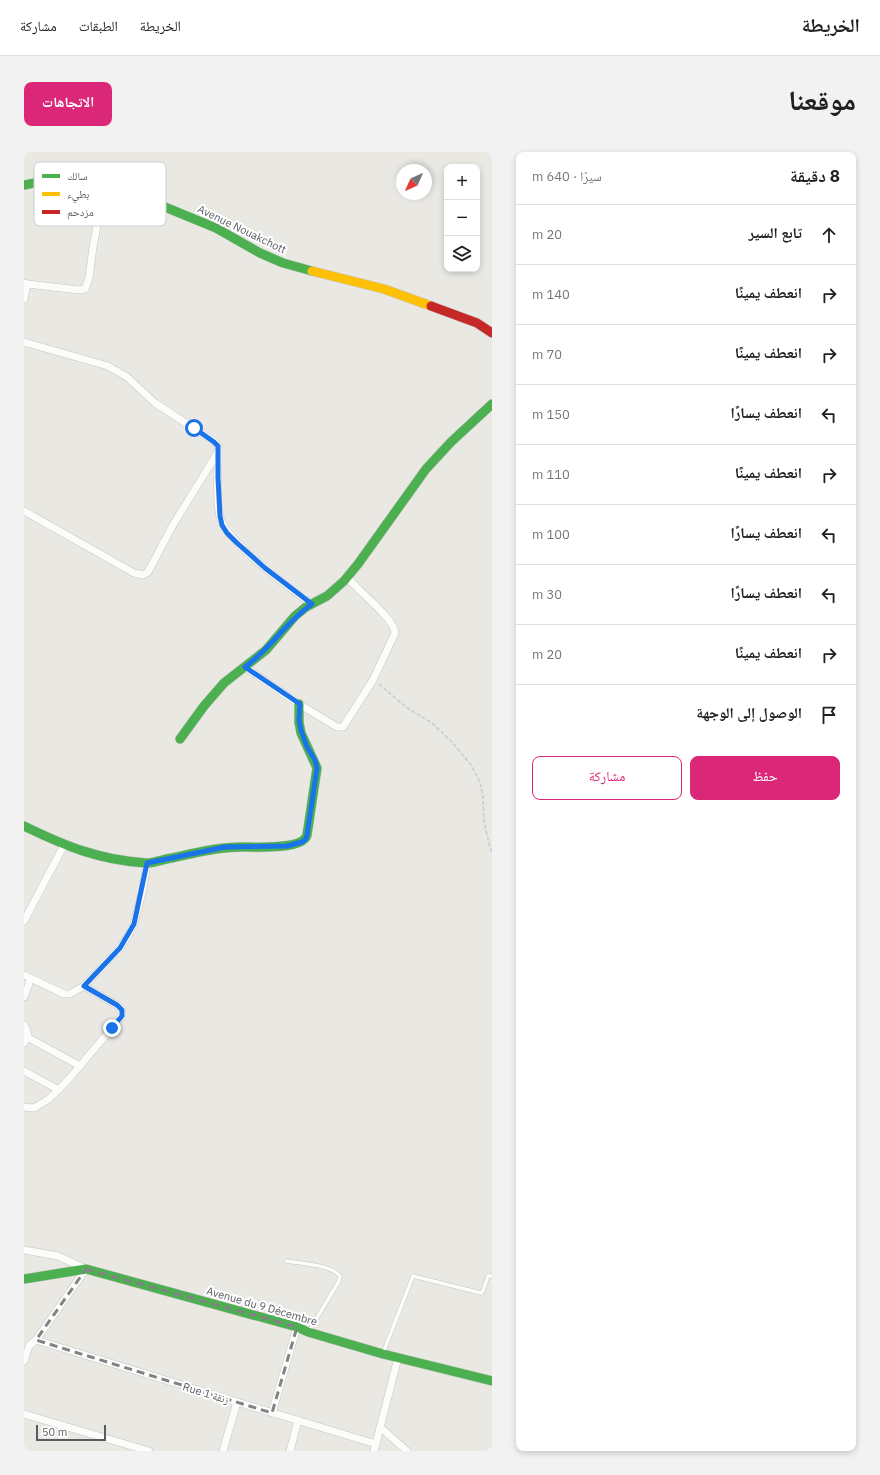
<!DOCTYPE html>
<html lang="ar">
<head>
<meta charset="utf-8">
<style>
	:root { --surface:#fff; --page:#f2f2f2; --text:#202124; --muted:#757577; --line:#e0e0e0; --accent:#db2777 }
	body { margin:0; font-family:"IBM Plex Sans","Noto Naskh Arabic",sans-serif; background:var(--page); color:var(--text); direction:rtl }
	.controls { position:absolute; right:12px; top:12px; display:grid; overflow:hidden; border-radius:8px; box-shadow:0 2px 6px #0003 }
	.controls button { width:36px; height:36px; display:grid; place-items:center; padding:0; border:0; border-bottom:1px solid var(--line); background:var(--surface); color:var(--text); font:20px sans-serif }
	.compass { position:absolute; left:372px; top:12px; width:36px; height:36px; border-radius:50%; background:var(--surface); box-shadow:0 2px 6px #0003; rotate:225deg }
	.scale { position:absolute; left:12px; bottom:10px; width:70px; box-sizing:border-box; padding-left:4px; border:2px solid #595c61; border-top:0; font-size:11px; line-height:14px; white-space:nowrap; color:#595c61; -webkit-text-stroke:3px #fff; paint-order:stroke }
	.stop { position:absolute; width:12px; height:12px; margin:-9px; border:3px solid #1a73e8; border-radius:50%; background:#fff }
	.stop.end { background:#1a73e8; border-color:#fff; box-shadow:0 1px 4px #0008 }
	.list { margin:0; padding:0; list-style:none }
	h2 { display:flex; justify-content:space-between; align-items:center; height:52px; margin:0; padding:0 16px; font-size:17px }
	h2 small { font-size:13px; font-weight:400; color:var(--muted) }
	.list li { display:grid; grid-template-columns:26px 1fr auto; gap:12px; align-items:center; box-sizing:border-box; height:60px; padding:0 16px; border-top:1px solid var(--line) }
	.list b { display:block; font-size:15px; white-space:nowrap }
	.list em { font-size:13px; font-style:normal; color:var(--muted) }
	.actions { display:flex; gap:8px; padding:12px 16px }
	.actions a { flex:1; padding:9px 0; border:1px solid var(--accent); border-radius:8px; text-align:center; font-size:14px; color:var(--accent) }
	.actions .main { background:var(--accent); color:#fff }
	.icon { flex:none; width:22px; height:22px; fill:none; stroke:currentColor; stroke-width:2; stroke-linecap:round; stroke-linejoin:round }
	.map { position:relative; flex:none; width:468px; height:1299px; overflow:hidden; direction:ltr; border-radius:8px }
	header { display:flex; align-items:center; gap:24px; box-sizing:border-box; height:56px; padding:0 20px; background:var(--surface); border-bottom:1px solid var(--line) }
	header strong { font-size:19px }
	nav { display:flex; gap:22px; margin-inline-start:auto; font-size:14px }
	.intro { display:flex; align-items:center; justify-content:space-between; box-sizing:border-box; height:96px; padding:0 24px }
	h1 { margin:0; font-size:28px }
	.button { padding:10px 18px; border-radius:8px; background:var(--accent); color:#fff; font-size:14px; font-weight:700 }
	main { display:flex; gap:24px; padding:0 24px }
	aside { flex:1; background:var(--surface); border-radius:8px; box-shadow:0 2px 6px #0003 }
	.map>svg:first-child { display:block }
	.lines { fill:none; stroke-linecap:round; stroke-linejoin:round }
	.lane-casing { stroke:#c5c5c4; stroke-width:4.5 }
	.street-casing { stroke:#c5c5c4; stroke-width:8 }
	.fast-casing { stroke:#c6c6c5; stroke-width:10 }
	.slow-casing { stroke:#c6c6c5; stroke-width:10 }
	.jam-casing { stroke:#c6c6c5; stroke-width:10 }
	.path { stroke:#c6cbc9; stroke-width:1.5; stroke-dasharray:4 2; stroke-linecap:butt }
	.lane { stroke:#fcfcfb; stroke-width:3.5 }
	.street { stroke:#fcfcfb; stroke-width:7 }
	.fast { stroke:#4caf50; stroke-width:9 }
	.slow { stroke:#ffc107; stroke-width:9 }
	.jam { stroke:#c62828; stroke-width:9 }
	.route { stroke:#1a73e8; stroke-width:5 }
	.marked { fill:none; stroke:#818385; stroke-width:3; stroke-dasharray:8 5; stroke-linejoin:round }
	.labels { text-anchor:middle; dominant-baseline:central; stroke-width:4; stroke-linejoin:round; paint-order:stroke }
	.street-label { font-size:11px; fill:#595c61; stroke:#fff }
	.key { fill:#fff; stroke:#cdced0; stroke-width:1 }
	.key-label { font-size:11px; fill:#595c61 }
</style>
</head>
<body>
<header>
<strong>الخريطة</strong>
<nav><a>الخريطة</a><a>الطبقات</a><a>مشاركة</a></nav>
</header>
<div class="intro"><h1>موقعنا</h1><a class="button">الاتجاهات</a></div>
<main>
<aside>
<h2>8 دقيقة<small>سيرًا · 640 m</small></h2>
<ul class="list">
<li><svg class="icon" aria-label="ahead" viewBox="0 0 24 24"><path d="M12 20V5M6 11l6-6 6 6"/></svg><div><b>تابع السير</b></div><em>20 m</em></li>
<li><svg class="icon" aria-label="right" viewBox="0 0 24 24"><path d="M7 20v-9h11M14 6l5 5-5 5"/></svg><div><b>انعطف يمينًا</b></div><em>140 m</em></li>
<li><svg class="icon" aria-label="right" viewBox="0 0 24 24"><path d="M7 20v-9h11M14 6l5 5-5 5"/></svg><div><b>انعطف يمينًا</b></div><em>70 m</em></li>
<li><svg class="icon" aria-label="left" viewBox="0 0 24 24"><path d="M17 20v-9H6M10 6l-5 5 5 5"/></svg><div><b>انعطف يسارًا</b></div><em>150 m</em></li>
<li><svg class="icon" aria-label="right" viewBox="0 0 24 24"><path d="M7 20v-9h11M14 6l5 5-5 5"/></svg><div><b>انعطف يمينًا</b></div><em>110 m</em></li>
<li><svg class="icon" aria-label="left" viewBox="0 0 24 24"><path d="M17 20v-9H6M10 6l-5 5 5 5"/></svg><div><b>انعطف يسارًا</b></div><em>100 m</em></li>
<li><svg class="icon" aria-label="left" viewBox="0 0 24 24"><path d="M17 20v-9H6M10 6l-5 5 5 5"/></svg><div><b>انعطف يسارًا</b></div><em>30 m</em></li>
<li><svg class="icon" aria-label="right" viewBox="0 0 24 24"><path d="M7 20v-9h11M14 6l5 5-5 5"/></svg><div><b>انعطف يمينًا</b></div><em>20 m</em></li>
<li><svg class="icon" aria-label="arrive" viewBox="0 0 24 24"><path d="M6 21V4h12l-3 4 3 4H6"/></svg><div><b>الوصول إلى الوجهة</b></div></li>
</ul>
<div class="actions"><a class="main">حفظ</a><a>مشاركة</a></div>
</aside>
<div class="map">
<svg width="468" height="1299" viewBox="0 0 468 1299">
	<rect width="100%" height="100%" fill="#e9e8e3"/>
	<g class="lines">
		<g class="lane-casing">
			<g id="lane">
				<path d="M262,1109C276,1111 307,1113 316,1124L315,1129L285,1179"/>
				<polyline points="359,1201 389,1124 457,1141 459,1139 464,1124 468,1124"/>
			</g>
		</g>
		<g class="street-casing">
			<g id="street">
				<polyline points="0,131 3,132 0,147"/>
				<polyline points="3,132 55,138 61,137 65,126 69,95 81,31"/>
				<path d="M0,190L84,214L103,225L131,251L191,290L194,294C195,318 191,342 196,365C201,389 266,436 288,452"/>
				<polyline points="0,359 110,421 119,423 124,420 149,373 194,300"/>
				<path d="M221,515L275,552L313,575H319L349,528L371,481C371,467 333,438 323,425"/>
				<polyline points="0,769 40,693"/>
				<polyline points="0,823 40,842 46,842 60,834 96,796 103,785 110,772 119,737 123,711"/>
				<polyline points="0,845 7,826"/>
				<path d="M0,873C5,880 4,884 0,891"/>
				<polyline points="3,885 56,914"/>
				<polyline points="0,919 35,938"/>
				<polyline points="0,955 10,956 25,947 44,928 98,864 98,858 93,853 60,834"/>
				<polyline points="0,1098 34,1104 62,1117 12,1188 5,1194 0,1209"/>
				<polyline points="12,1188 213,1250 352,1292"/>
				<polyline points="248,1261 273,1175"/>
				<polyline points="0,1262 125,1299"/>
				<polyline points="356,1275 383,1299"/>
				<polyline points="199,1299 213,1250"/>
				<polyline points="266,1299 274,1268"/>
				<polyline points="350,1299 374,1206"/>
			</g>
		</g>
		<g class="fast-casing">
			<g id="fast">
				<polyline points="0,33 34,26 50,25 85,32 192,76 236,101 259,111 288,119"/>
				<polyline points="156,587 180,554 200,531 242,498 271,464 282,455 303,444 320,429 334,412 402,317 427,290 468,252"/>
				<path d="M0,674C41,694 75,708 122,711C130,711 140,707 148,706C171,701 194,695 218,695C231,695 279,698 283,683L293,616L277,581L275,570V552"/>
				<polyline points="0,1127 62,1117 273,1175 284,1180 359,1202 468,1229"/>
			</g>
		</g>
		<g class="slow-casing">
			<polyline id="slow" points="288,119 360,137 407,154"/>
		</g>
		<g class="jam-casing">
			<polyline id="jam" points="407,154 453,171 468,181"/>
		</g>
		<polyline class="path" points="355,532 382,555 408,571 427,589 447,613 456,630 459,645 460,670 465,691 468,701"/>
		<use href="#lane" class="lane"/>
		<use href="#street" class="street"/>
		<use href="#fast" class="fast"/>
		<use href="#slow" class="slow"/>
		<use href="#jam" class="jam"/>
	</g>
	<g class="lines">
		<path class="route" d="M88,876L98,864V858L93,853L60,834L96,796L110,772L123,711L201,695L263,694L278,690L282,687L283,683L293,616L291,608L283,595L277,578L275,568L276,552L221,515C246,497 262,470 288,452L241,416L213,391L203,381L198,373L196,364L194,326V294L190,290L170,276"/>
	</g>
	<path class="marked" d="M62,1117L273,1175L248,1261L12,1188Z"/>
	<g class="labels">
		<g class="street-label">
			<text transform="translate(218 77) rotate(26)">Avenue Nouakchott</text>
			<text transform="translate(238 1154) rotate(16)">Avenue du 9 Décembre</text>
			<text transform="translate(182 1241) rotate(17)">Rue 1 زنقة</text>
		</g>
	</g>
	<rect x="10" y="10" width="132" height="64" rx="6" class="key"/>
	<rect x="18" y="22" width="18" height="4" fill="#4caf50"/>
	<rect x="18" y="40" width="18" height="4" fill="#ffc107"/>
	<rect x="18" y="58" width="18" height="4" fill="#c62828"/>
	<g class="key-label">
		<text x="43" y="28">سالك</text>
		<text x="43" y="46">بطيء</text>
		<text x="43" y="64">مزدحم</text>
	</g>
</svg>
<div class="controls">
<button>+</button>
<button>−</button>
<button><svg class="icon" aria-label="layers" viewBox="0 0 24 24"><path d="M12 4l9 5-9 5-9-5zM3 14l9 5 9-5"/></svg></button>
</div>
<svg class="compass" viewBox="-18 -18 36 36"><path d="M0-13l5 13h-10z" fill="#e53935"/><path d="M0 13l5-13h-10z" fill="#757577"/></svg>
<div class="scale">50 m</div>
<div class="stop" style="left:170px;top:276px"></div>
<div class="stop end" style="left:88px;top:876px"></div>
</div>
</main>
</body>
</html>
